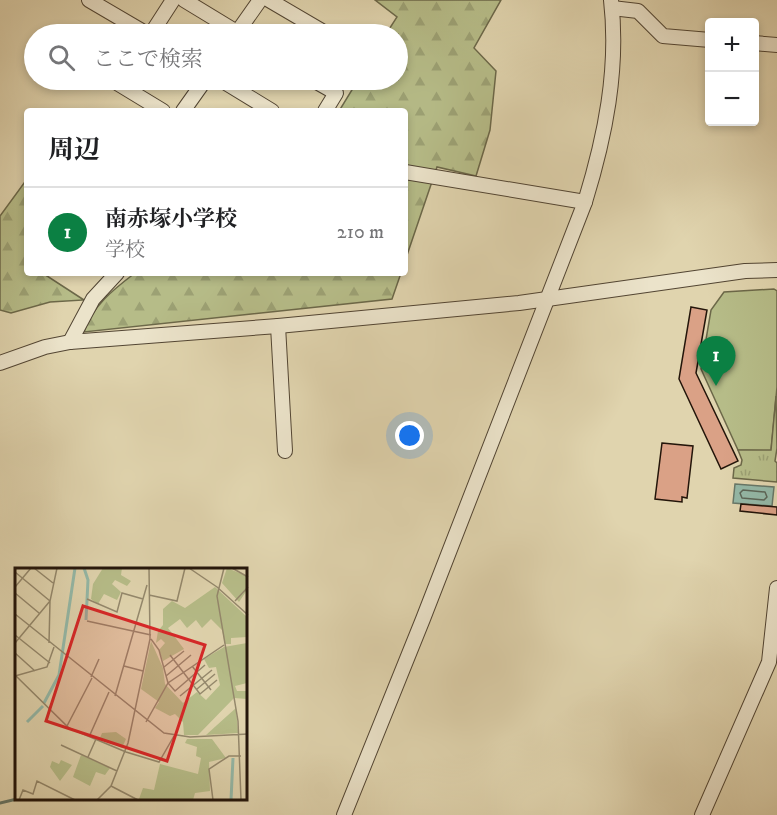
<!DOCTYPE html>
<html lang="ja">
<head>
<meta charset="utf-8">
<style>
	:root { --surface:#fff; --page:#f2f2f2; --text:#202124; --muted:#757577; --line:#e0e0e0; --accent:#0b8043 }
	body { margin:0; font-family:"IM FELL DW Pica","Noto Serif JP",serif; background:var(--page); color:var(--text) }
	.controls { position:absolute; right:18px; top:18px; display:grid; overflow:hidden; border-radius:6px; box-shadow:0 3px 9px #0003 }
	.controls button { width:54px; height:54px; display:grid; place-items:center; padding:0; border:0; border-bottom:2px solid var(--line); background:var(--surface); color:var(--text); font:30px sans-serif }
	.you { position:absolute; left:410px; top:436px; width:21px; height:21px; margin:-15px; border:4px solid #fff; border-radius:50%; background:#1a73e8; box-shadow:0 0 0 9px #1a73e833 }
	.badge { display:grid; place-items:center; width:39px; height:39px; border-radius:50%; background:var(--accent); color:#fff; font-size:20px; font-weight:700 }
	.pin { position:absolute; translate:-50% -50px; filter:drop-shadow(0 2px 3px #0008) }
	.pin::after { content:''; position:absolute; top:32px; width:21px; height:18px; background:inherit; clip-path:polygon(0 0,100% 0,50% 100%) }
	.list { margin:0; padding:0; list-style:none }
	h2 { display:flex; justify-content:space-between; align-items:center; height:78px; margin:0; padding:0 24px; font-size:26px }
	h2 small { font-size:20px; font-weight:400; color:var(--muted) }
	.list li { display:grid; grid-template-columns:39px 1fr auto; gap:18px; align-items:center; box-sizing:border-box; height:90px; padding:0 24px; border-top:2px solid var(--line) }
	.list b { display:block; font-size:22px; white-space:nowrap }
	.list p { margin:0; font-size:20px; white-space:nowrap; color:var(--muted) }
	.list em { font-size:20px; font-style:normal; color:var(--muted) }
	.icon { flex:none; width:33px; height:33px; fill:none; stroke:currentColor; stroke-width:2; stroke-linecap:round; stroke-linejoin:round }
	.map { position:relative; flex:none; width:777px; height:815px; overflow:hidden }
	.search { position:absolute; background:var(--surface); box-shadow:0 3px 9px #0003; left:24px; top:24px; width:384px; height:66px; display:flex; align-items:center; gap:15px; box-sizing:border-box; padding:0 21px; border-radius:33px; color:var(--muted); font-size:22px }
	.panel { position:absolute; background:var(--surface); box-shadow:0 3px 9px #0003; left:24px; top:108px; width:384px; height:168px; border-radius:6px }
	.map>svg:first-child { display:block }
	.grass { fill:#b6bc88; stroke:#6c6849; stroke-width:1.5 }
	.forest { fill:url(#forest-firs); stroke:#6c6849; stroke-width:1.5 }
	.park { fill:url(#park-tufts); stroke:#6c6849; stroke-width:1.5 }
	.water { fill:#94b8a7; stroke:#677768; stroke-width:1.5 }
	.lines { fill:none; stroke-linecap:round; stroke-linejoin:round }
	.shore { stroke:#5c6658; stroke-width:1.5 }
	.stream { stroke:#677768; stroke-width:3 }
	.building { fill:#daa186; stroke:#23150a; stroke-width:1.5 }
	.minor-casing { stroke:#524533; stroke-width:16 }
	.minor { stroke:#ebe3ca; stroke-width:14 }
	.inset-river { fill:none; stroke:#94b8a7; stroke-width:3 }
	.inset-road { fill:none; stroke:#94886c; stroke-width:1.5 }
	.view { fill:#d62828; fill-opacity:0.15; stroke:#d62828; stroke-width:3 }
	.inset-edge { fill:none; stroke:#23150a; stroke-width:3 }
</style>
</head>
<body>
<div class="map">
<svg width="777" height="815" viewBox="0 0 777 815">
	<defs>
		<pattern id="forest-firs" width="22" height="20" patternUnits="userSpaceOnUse" patternTransform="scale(1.5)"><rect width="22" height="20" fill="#b6bc88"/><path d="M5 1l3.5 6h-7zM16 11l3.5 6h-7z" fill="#9ca174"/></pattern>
		<pattern id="park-tufts" width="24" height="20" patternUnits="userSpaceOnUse" patternTransform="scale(1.5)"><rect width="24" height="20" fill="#b6bc88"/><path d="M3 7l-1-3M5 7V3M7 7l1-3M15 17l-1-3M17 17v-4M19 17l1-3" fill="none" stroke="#9ca174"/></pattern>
	</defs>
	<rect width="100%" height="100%" fill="#e0d4ae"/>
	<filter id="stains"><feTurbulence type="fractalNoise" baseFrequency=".00333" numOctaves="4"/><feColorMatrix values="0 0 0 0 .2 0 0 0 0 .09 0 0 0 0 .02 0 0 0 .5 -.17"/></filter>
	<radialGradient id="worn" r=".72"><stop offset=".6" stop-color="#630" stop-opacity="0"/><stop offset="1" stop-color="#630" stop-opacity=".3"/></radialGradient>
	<polygon class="grass" points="774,289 777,291 777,387 771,451 738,450 701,369 711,310 724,292"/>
	<g class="forest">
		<polygon points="375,0 501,0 474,48 496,71 490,130 476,176 437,167 405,261 405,111 339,111 358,80 398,80 398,34 386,34 397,17"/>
		<polygon points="27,179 27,273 49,273 47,276 84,300 50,302 11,313 0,310 0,216"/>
		<path d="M135,273H401L392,299L84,332C92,306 114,289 135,273Z"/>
	</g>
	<polygon class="park" points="776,396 777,448 775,461 777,463 777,482 733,478 734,468 741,465 742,460 738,450 771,450"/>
	<polygon class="water" points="735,484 774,487 772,506 733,503"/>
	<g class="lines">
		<polygon class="shore" points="743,490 765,492 767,497 764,500 742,498 740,493"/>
		<polyline class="stream" points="0,803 21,798"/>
	</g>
	<g class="building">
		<polygon points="691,307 707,310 696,373 738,461 721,469 679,379"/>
		<polygon points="662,443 693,446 687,498 682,497 682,502 655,499"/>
		<polygon points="741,504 777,507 777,515 740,511"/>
	</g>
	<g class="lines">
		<g class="minor-casing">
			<g id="minor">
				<polyline points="89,0 147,34"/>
				<polyline points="184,0 240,34"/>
				<polyline points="269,0 327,34"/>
				<polyline points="612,8 638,11 663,36 710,40"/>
				<polyline points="151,34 173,0"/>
				<polyline points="236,34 260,0"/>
				<polyline points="754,43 777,45"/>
				<polyline points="112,80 163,111"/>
				<polyline points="221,80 272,111"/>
				<polyline points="313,80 336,93 325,111"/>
				<polyline points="183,111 205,80"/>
				<polyline points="405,172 585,202"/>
				<polyline points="278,326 285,451"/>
				<polyline points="70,342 93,299 117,273"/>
				<polyline points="0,363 45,347 70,342 278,326 519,303 745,271 777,270"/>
				<path d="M344,815L423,619L585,202C605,137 619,69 611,0"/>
				<polyline points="702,815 769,662 777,588"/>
			</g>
		</g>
		<use href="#minor" class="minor"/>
	</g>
	<g transform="translate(15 568)">
		<rect width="232" height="232" fill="#e0d4ae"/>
		<path d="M101,164L111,171L107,180L85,170L87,165Z" fill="#b6bc88"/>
		<path d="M88,0H107L106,7L116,13L112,18L100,12L97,16L106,24L102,32L89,26L83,36L76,31L78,16ZM212,0L232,8V22L224,34L207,15ZM200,19L232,49V69L216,70V76H210L207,62L196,51L187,60L181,52L172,60L165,51L153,60L169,81L148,93L144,82L150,75L146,71L141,75L143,63L148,57V41L157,33L170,40ZM136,73L148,100L150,116L168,135L182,124L191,132L205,117L201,99L194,100L189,91L209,79L232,75V115L220,118L222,123H232V131L219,130L183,167H169L168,154L160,146L155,148L140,140L144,134L126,121ZM221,140L223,165L191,167L212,148ZM172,171H197L211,190L194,194L195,223L180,225L178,232L124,231L128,220L139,222L145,196L183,206L186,190L181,188L182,179L170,175ZM66,187L95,200L90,207L81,204L75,218L58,209ZM46,192L57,197L45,213L35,199L37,193L44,196Z" fill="#b6bc88"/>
		<path class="inset-river" d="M69,0L73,12L71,52M29,135L44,107L60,0M12,154L28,138M216,232L218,190"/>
		<path class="inset-road" d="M19,0L38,15M174,0L202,19L233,47M209,0L202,28L223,153L226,232M217,0L233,9M0,4L35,33M0,19L16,0M0,25L24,45M134,27L162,33L170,0M72,31L102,44L107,25L128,31M220,33L233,19M0,46L149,165L175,169L233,166M72,53L136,67M0,67L35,95M136,71L144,82L153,115L160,123L190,97M0,75L35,33M34,75L35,33L42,0M0,85L20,103M155,87L185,126L202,112M109,98L128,103M177,98L196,122M149,99L169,83M0,107L54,160L111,184L144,194L159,168M0,108L32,99L39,79M151,108L176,87M76,109L84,91M182,121L200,106M100,128L132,17M165,128L197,102M131,154L153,115L209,77M52,158L77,110M74,169L94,124M46,177L102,203M73,189L81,171M96,218L123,232M4,232L8,222L18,226L22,213L60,232M82,232L96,218L113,175L135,71L134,0M198,232L194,201L214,188H226"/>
		<path class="view" d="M68,38L190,77L152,193L31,153Z"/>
		<rect width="232" height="232" class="inset-edge"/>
	</g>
	<rect width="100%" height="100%" filter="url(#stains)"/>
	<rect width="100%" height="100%" fill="url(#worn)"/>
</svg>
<div class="controls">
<button>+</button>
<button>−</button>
</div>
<div class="you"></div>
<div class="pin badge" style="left:716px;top:386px">1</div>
<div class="search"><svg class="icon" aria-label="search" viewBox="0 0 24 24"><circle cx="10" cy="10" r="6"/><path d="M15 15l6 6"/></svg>ここで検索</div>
<section class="panel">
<h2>周辺<small></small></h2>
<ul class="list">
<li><span class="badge">1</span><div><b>南赤塚小学校</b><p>学校</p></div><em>210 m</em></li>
</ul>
</section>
</div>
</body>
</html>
